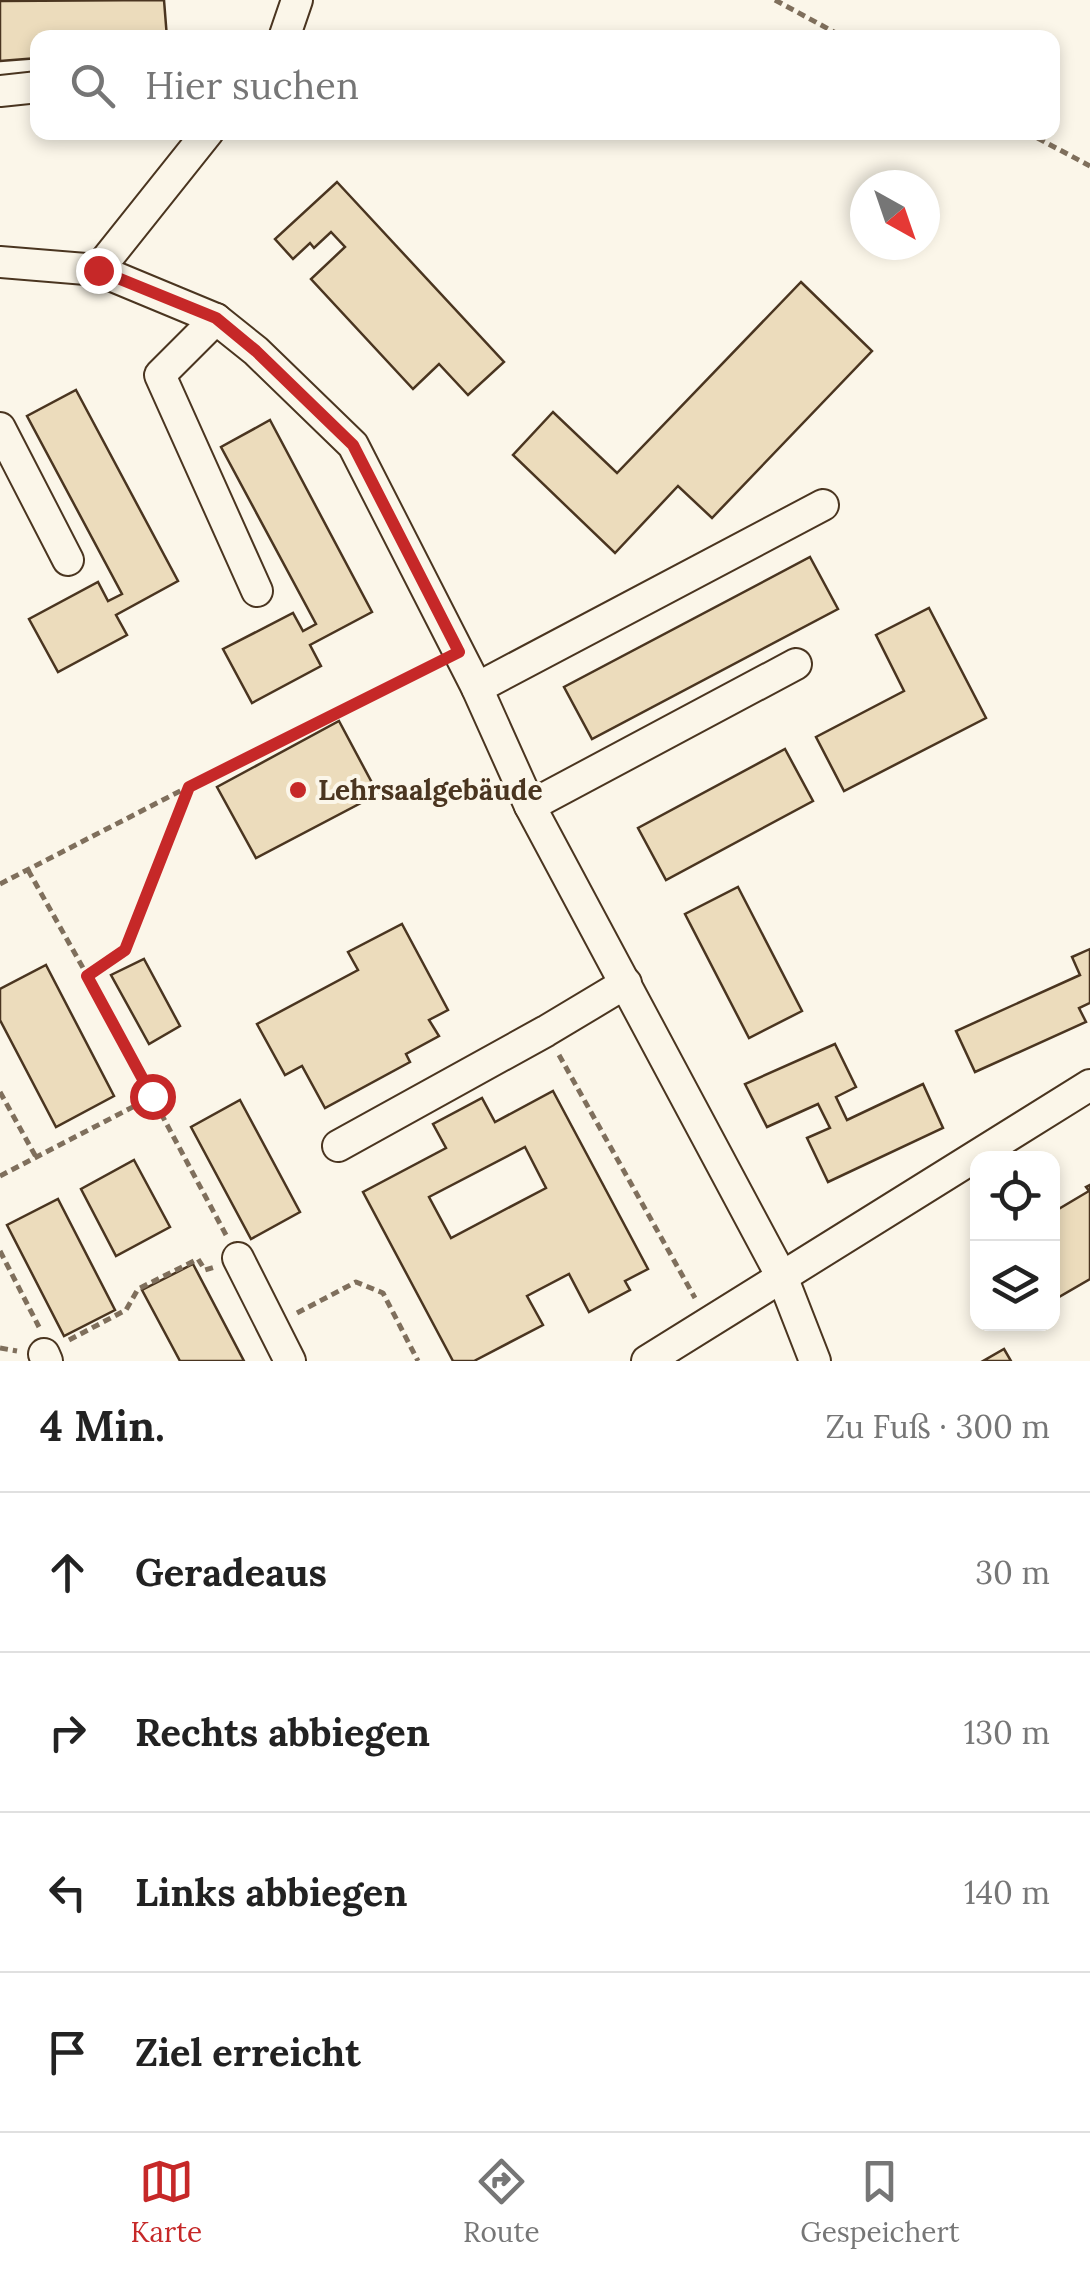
<!DOCTYPE html>
<html lang="de">
<head>
<meta charset="utf-8">
<style>
	:root { --surface:#fff; --page:#f6f6f6; --text:#222; --muted:#767676; --line:#e0e0e0; --accent:#c62828 }
	body { margin:0; font-family:Lora,serif; background:var(--page); color:var(--text) }
	.controls { position:absolute; right:30px; bottom:30px; display:grid; overflow:hidden; border-radius:20px; box-shadow:0 5px 15px #0003 }
	.controls button { width:90px; height:90px; display:grid; place-items:center; padding:0; border:0; border-bottom:2px solid var(--line); background:var(--surface); color:var(--text); font:50px sans-serif }
	.compass { position:absolute; left:850px; top:170px; width:90px; height:90px; border-radius:50%; background:var(--surface); box-shadow:0 5px 15px #0003; rotate:140deg }
	.stop { position:absolute; width:30px; height:30px; margin:-22px; border:8px solid #c62828; border-radius:50%; background:#fff }
	.stop.end { background:#c62828; border-color:#fff; box-shadow:0 2px 10px #0008 }
	.list { margin:0; padding:0; list-style:none }
	h2 { display:flex; justify-content:space-between; align-items:center; height:130px; margin:0; padding:0 40px; font-size:42px }
	h2 small { font-size:32px; font-weight:400; color:var(--muted) }
	.list li { display:grid; grid-template-columns:65px 1fr auto; gap:30px; align-items:center; box-sizing:border-box; height:160px; padding:0 40px; border-top:2px solid var(--line) }
	.list b { display:block; font-size:38px; white-space:nowrap }
	.list em { font-size:32px; font-style:normal; color:var(--muted) }
	.icon { flex:none; width:55px; height:55px; fill:none; stroke:currentColor; stroke-width:2; stroke-linecap:round; stroke-linejoin:round }
	.map { position:relative; flex:none; width:1090px; height:1361px; overflow:hidden }
	.search { position:absolute; background:var(--surface); box-shadow:0 5px 15px #0003; left:30px; right:30px; top:30px; height:110px; display:flex; align-items:center; gap:25px; box-sizing:border-box; padding:0 35px; border-radius:20px; color:var(--muted); font-size:38px }
	.sheet { height:770px; background:var(--surface) }
	nav { display:flex; justify-content:space-around; align-items:center; box-sizing:border-box; height:140px; border-top:2px solid var(--line); background:var(--surface); font-size:28px; color:var(--muted) }
	nav a { display:grid; justify-items:center; gap:5px }
	nav .on { color:var(--accent) }
	.map>svg:first-child { display:block }
	.building { fill:#ecdcbc; stroke:#4a3520; stroke-width:2.5; fill-rule:evenodd }
	.lines { fill:none; stroke-linecap:round; stroke-linejoin:round }
	.minor-casing { stroke:#4a3520; stroke-width:34 }
	.path { stroke:#7f6f5c; stroke-width:5; stroke-dasharray:8 5; stroke-linecap:butt }
	.minor { stroke:#fbf6e9; stroke-width:30 }
	.route { stroke:#c62828; stroke-width:12 }
	.poi-dot { fill:#c62828; stroke:#fbf6e9; stroke-width:4 }
	.labels { text-anchor:middle; dominant-baseline:central; stroke-width:8; stroke-linejoin:round; paint-order:stroke }
	.poi-label { font-size:28px; font-weight:bold; fill:#4a3520; stroke:#fbf6e9; text-anchor:start }
</style>
</head>
<body>
<div class="map">
<svg width="1090" height="1361" viewBox="0 0 1090 1361">
	<rect width="100%" height="100%" fill="#fbf6e9"/>
	<g class="building">
		<polygon points="164,0 167,38 38,38 38,58 0,61 0,1"/>
		<polygon points="337,182 504,362 468,395 439,364 413,389 311,279 345,247 331,232 314,248 310,243 293,259 275,239"/>
		<polygon points="801,282 872,351 712,518 678,486 615,553 513,455 553,412 617,473"/>
		<polygon points="76,390 178,581 116,615 127,635 58,672 29,619 98,582 108,601 122,594 27,416"/>
		<polygon points="270,420 372,612 310,645 321,666 252,703 223,649 293,613 303,631 316,624 221,447"/>
		<polygon points="810,557 838,609 592,739 564,687"/>
		<polygon points="929,608 986,718 844,791 816,737 904,691 876,635"/>
		<polygon points="339,721 378,794 256,858 217,787"/>
		<polygon points="785,749 813,801 666,880 638,828"/>
		<polygon points="738,887 802,1011 749,1038 685,914"/>
		<polygon points="402,924 448,1010 429,1020 439,1036 406,1054 410,1062 325,1108 302,1066 285,1075 257,1024 358,970 348,952"/>
		<polygon points="1090,949 1090,1003 1079,1008 1086,1022 975,1072 956,1031 1080,975 1072,957"/>
		<polygon points="144,959 180,1026 149,1044 111,975"/>
		<polygon points="46,965 114,1096 56,1127 0,1020 0,989"/>
		<polygon points="835,1044 856,1087 836,1097 847,1120 923,1084 943,1128 828,1182 807,1138 830,1128 818,1104 767,1127 745,1084"/>
		<path d="M553,1091L648,1269L625,1281L630,1290L589,1312L569,1274L527,1296L543,1325L474,1361H453L363,1192L446,1148L433,1124L482,1098L495,1122ZM525,1147L546,1188L451,1238L429,1197Z"/>
		<polygon points="240,1100 300,1212 251,1239 191,1127"/>
		<polygon points="134,1160 170,1227 116,1256 81,1189"/>
		<polygon points="1090,1185 1090,1279 1052,1301 1052,1213 1089,1191 1086,1187"/>
		<polygon points="58,1199 115,1310 64,1336 7,1225"/>
		<polygon points="193,1264 244,1361 180,1361 142,1290"/>
		<polygon points="1004,1349 1011,1361 983,1361"/>
	</g>
	<g class="lines">
		<g class="minor-casing">
			<g id="minor">
				<polyline points="284,38 297,0"/>
				<polyline points="0,91 38,87"/>
				<polyline points="0,262 98,270 216,319 256,351 353,445 477,688 530,806 783,1279 815,1361"/>
				<polyline points="98,270 208,132"/>
				<polyline points="216,319 160,375 257,591"/>
				<polyline points="0,428 68,560"/>
				<polyline points="477,688 823,505"/>
				<polyline points="530,806 796,664"/>
				<polyline points="338,1146 546,1031 626,983"/>
				<polyline points="238,1258 290,1361"/>
				<polyline points="44,1354 47,1361"/>
				<polyline points="647,1361 1090,1085"/>
			</g>
		</g>
		<g class="path">
			<polyline points="775,0 845,38"/>
			<polyline points="1026,132 1090,166"/>
			<polyline points="28,870 87,975"/>
			<polyline points="0,884 186,788"/>
			<polyline points="559,1055 695,1298"/>
			<polyline points="0,1092 36,1157"/>
			<polyline points="0,1176 152,1097"/>
			<polyline points="226,1235 87,975 125,950 189,787 434,665"/>
			<polyline points="0,1251 39,1327"/>
			<polyline points="297,1313 356,1282 383,1293 418,1361"/>
			<polyline points="69,1340 126,1310 138,1289 198,1259 205,1270 215,1267"/>
			<polyline points="0,1348 17,1351"/>
		</g>
		<use href="#minor" class="minor"/>
	</g>
	<g class="lines">
		<polyline class="route" points="98,270 216,318 256,351 353,445 459,652 189,787 125,950 87,976 152,1096"/>
	</g>
	<circle class="poi-dot" cx="298" cy="790" r="10"/>
	<g class="labels">
		<g class="poi-label">
			<text x="318" y="790">Lehrsaalgebäude</text>
		</g>
	</g>
</svg>
<div class="controls">
<button><svg class="icon" aria-label="locate" viewBox="0 0 24 24"><circle cx="12" cy="12" r="6"/><path d="M12 2v4M12 18v4M2 12h4M18 12h4"/></svg></button>
<button><svg class="icon" aria-label="layers" viewBox="0 0 24 24"><path d="M12 4l9 5-9 5-9-5zM3 14l9 5 9-5"/></svg></button>
</div>
<svg class="compass" viewBox="-18 -18 36 36"><path d="M0-13l5 13h-10z" fill="#e53935"/><path d="M0 13l5-13h-10z" fill="#767676"/></svg>
<div class="stop" style="left:152px;top:1096px"></div>
<div class="stop end" style="left:98px;top:270px"></div>
<div class="search"><svg class="icon" aria-label="search" viewBox="0 0 24 24"><circle cx="10" cy="10" r="6"/><path d="M15 15l6 6"/></svg>Hier suchen</div>
</div>
<section class="sheet">
<h2>4 Min.<small>Zu Fuß · 300 m</small></h2>
<ul class="list">
<li><svg class="icon" aria-label="ahead" viewBox="0 0 24 24"><path d="M12 20V5M6 11l6-6 6 6"/></svg><div><b>Geradeaus</b></div><em>30 m</em></li>
<li><svg class="icon" aria-label="right" viewBox="0 0 24 24"><path d="M7 20v-9h11M14 6l5 5-5 5"/></svg><div><b>Rechts abbiegen</b></div><em>130 m</em></li>
<li><svg class="icon" aria-label="left" viewBox="0 0 24 24"><path d="M17 20v-9H6M10 6l-5 5 5 5"/></svg><div><b>Links abbiegen</b></div><em>140 m</em></li>
<li><svg class="icon" aria-label="arrive" viewBox="0 0 24 24"><path d="M6 21V4h12l-3 4 3 4H6"/></svg><div><b>Ziel erreicht</b></div></li>
</ul>
</section>
<nav>
<a class="on"><svg class="icon" aria-label="map" viewBox="0 0 24 24"><path d="M3 6l6-2 6 2 6-2v14l-6 2-6-2-6 2zM9 4v14M15 6v14"/></svg>Karte</a>
<a><svg class="icon" aria-label="directions" viewBox="0 0 24 24"><path d="M12 3l9 9-9 9-9-9zM9 14v-3h6M13 9l2 2-2 2"/></svg>Route</a>
<a><svg class="icon" aria-label="saved" viewBox="0 0 24 24"><path d="M7 4h10v16l-5-4-5 4z"/></svg>Gespeichert</a>
</nav>
</body>
</html>
